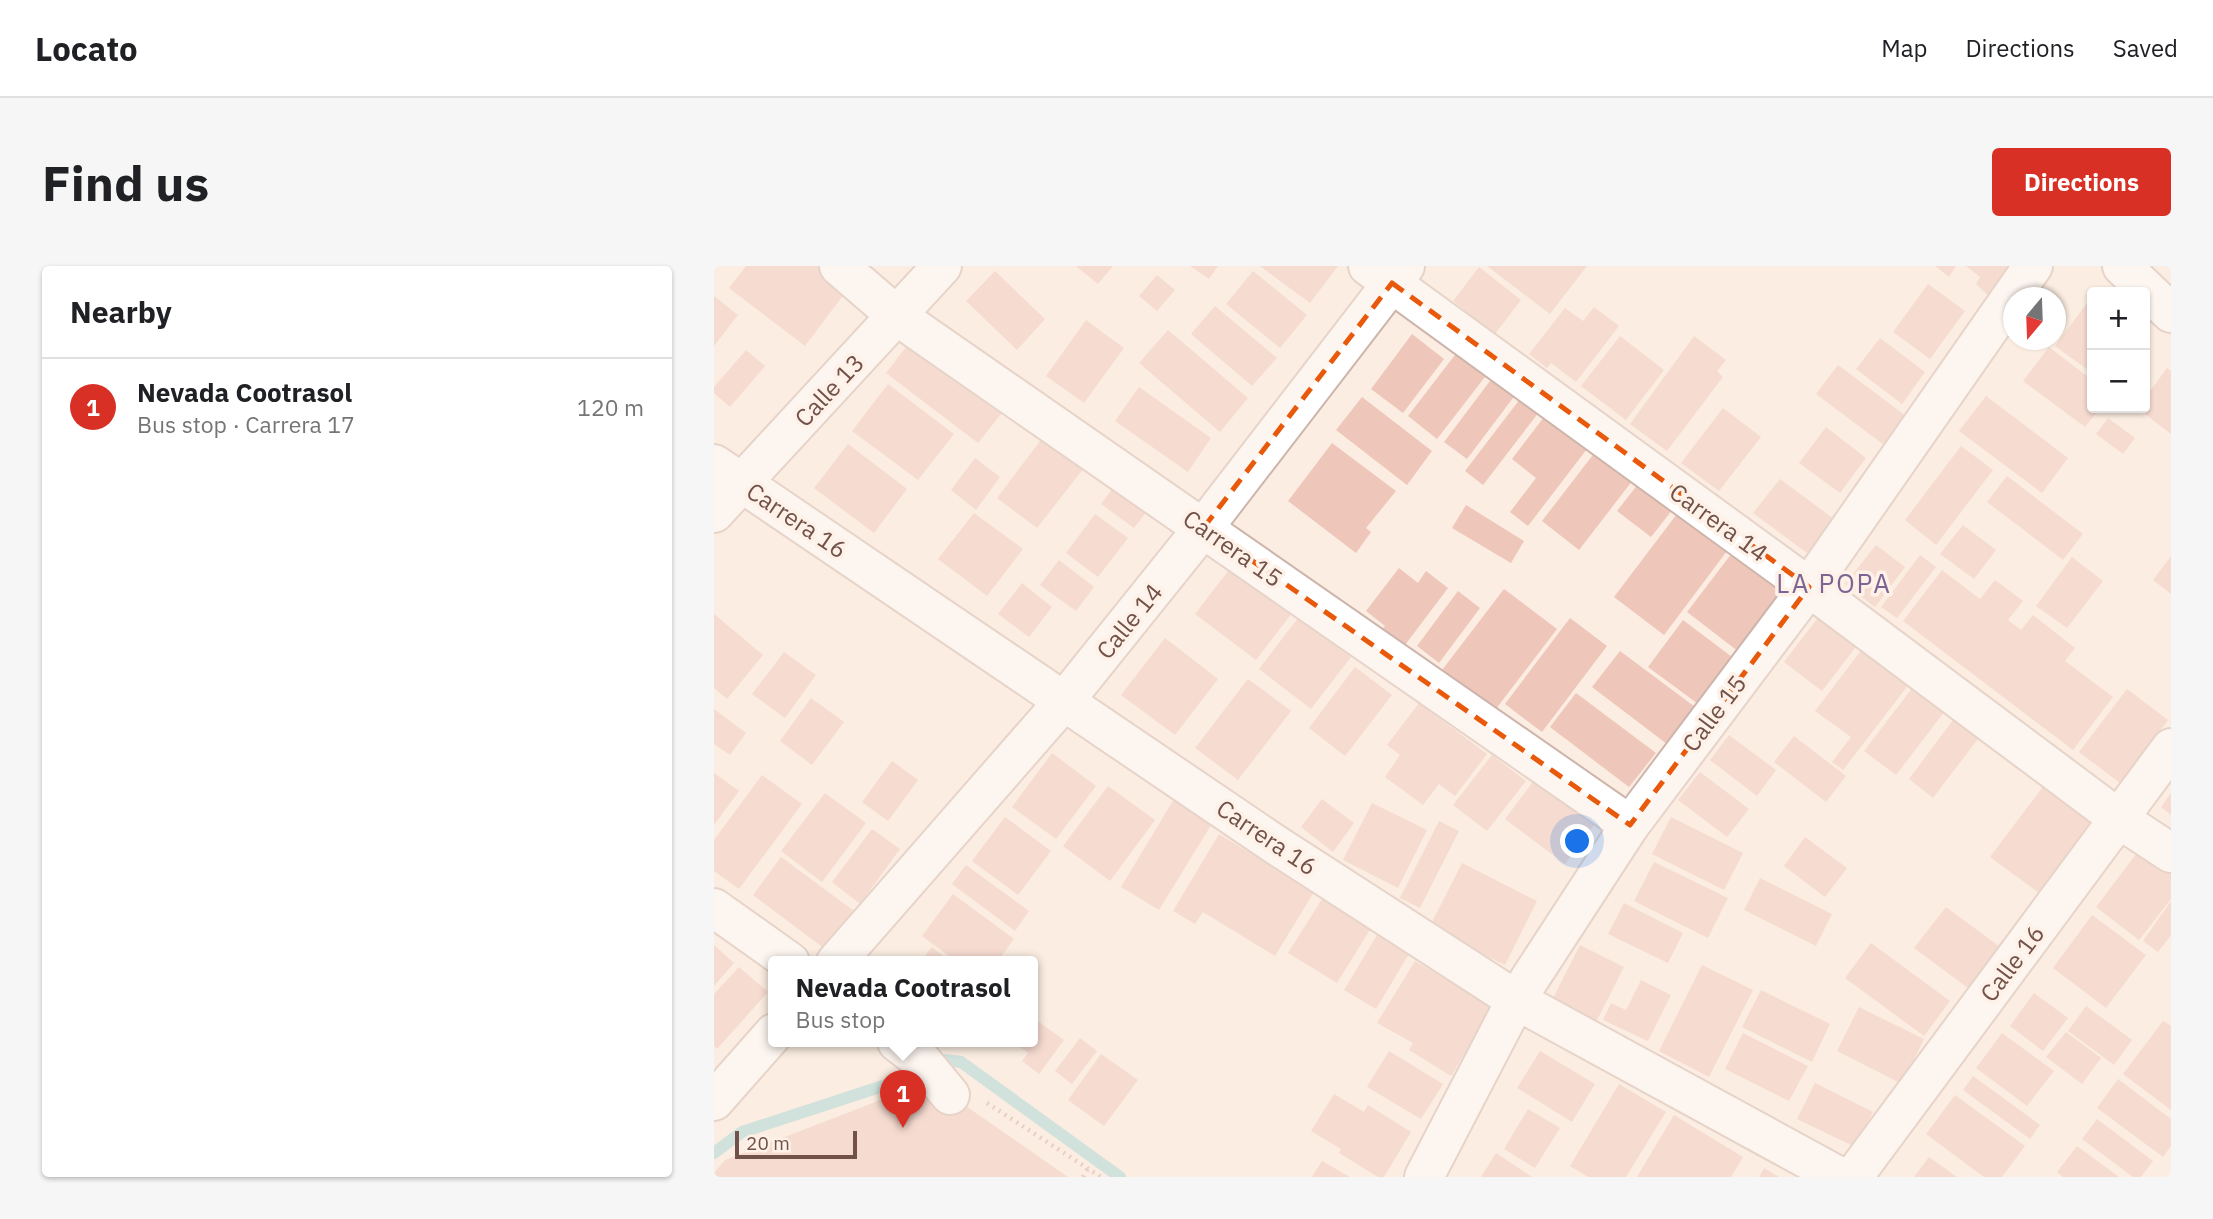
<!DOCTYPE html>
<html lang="en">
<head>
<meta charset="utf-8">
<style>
	:root { --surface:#fff; --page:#f6f6f6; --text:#202124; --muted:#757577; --line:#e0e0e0; --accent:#d93025 }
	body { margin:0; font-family:"IBM Plex Sans",sans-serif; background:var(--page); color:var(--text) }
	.controls { position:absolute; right:21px; top:21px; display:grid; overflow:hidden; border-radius:7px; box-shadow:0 2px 5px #0004 }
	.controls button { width:63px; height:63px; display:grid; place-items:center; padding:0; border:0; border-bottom:2px solid var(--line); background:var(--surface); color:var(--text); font:35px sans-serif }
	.compass { position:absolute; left:1289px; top:21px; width:63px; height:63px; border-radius:50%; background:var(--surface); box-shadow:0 2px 5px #0004; rotate:199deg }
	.scale { position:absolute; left:21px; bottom:18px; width:122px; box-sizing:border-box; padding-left:7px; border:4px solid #715149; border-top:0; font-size:19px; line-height:24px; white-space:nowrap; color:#715149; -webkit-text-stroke:5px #fef1e7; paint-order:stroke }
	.you { position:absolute; left:864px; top:576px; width:24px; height:24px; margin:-18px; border:5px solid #fff; border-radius:50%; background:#1a73e8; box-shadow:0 0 0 10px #1a73e833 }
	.badge { display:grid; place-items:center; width:46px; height:46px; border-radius:50%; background:var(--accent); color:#fff; font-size:23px; font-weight:700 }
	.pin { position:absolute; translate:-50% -58px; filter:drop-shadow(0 2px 4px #0008) }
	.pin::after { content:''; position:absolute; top:37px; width:24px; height:21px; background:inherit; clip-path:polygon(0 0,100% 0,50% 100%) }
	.popup { position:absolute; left:54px; top:690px; width:270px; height:91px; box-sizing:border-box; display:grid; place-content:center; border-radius:7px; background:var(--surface); filter:drop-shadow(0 2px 5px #0005); font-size:23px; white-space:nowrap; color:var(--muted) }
	.popup b { font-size:26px; color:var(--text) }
	.popup::after { content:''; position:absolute; left:50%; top:100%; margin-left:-14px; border:14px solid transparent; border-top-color:var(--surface) }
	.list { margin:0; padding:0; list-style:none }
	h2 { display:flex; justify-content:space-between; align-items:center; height:91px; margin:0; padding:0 28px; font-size:30px }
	h2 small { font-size:23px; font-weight:400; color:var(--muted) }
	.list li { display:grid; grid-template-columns:46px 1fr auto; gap:21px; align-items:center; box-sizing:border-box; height:98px; padding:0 28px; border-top:2px solid var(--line) }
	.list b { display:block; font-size:26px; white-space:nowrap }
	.list p { margin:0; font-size:23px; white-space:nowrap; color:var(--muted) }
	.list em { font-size:23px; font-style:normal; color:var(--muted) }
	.map { position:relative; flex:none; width:1457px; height:911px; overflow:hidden; border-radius:7px }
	header { display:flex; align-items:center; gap:42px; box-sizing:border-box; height:98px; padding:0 35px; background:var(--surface); border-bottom:2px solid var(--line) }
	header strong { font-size:33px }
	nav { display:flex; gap:38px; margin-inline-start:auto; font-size:24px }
	.intro { display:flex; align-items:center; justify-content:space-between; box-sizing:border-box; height:168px; padding:0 42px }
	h1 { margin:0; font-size:49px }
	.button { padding:18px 32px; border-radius:7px; background:var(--accent); color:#fff; font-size:24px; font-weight:700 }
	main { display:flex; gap:42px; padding:0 42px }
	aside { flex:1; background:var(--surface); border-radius:7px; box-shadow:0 2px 5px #0004 }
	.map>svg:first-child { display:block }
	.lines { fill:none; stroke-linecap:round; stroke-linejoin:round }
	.stream { stroke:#9ed4d4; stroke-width:12 }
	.building { fill:#efc6ba }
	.street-casing { stroke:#cdb5ac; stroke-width:42 }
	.path { stroke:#d3aa9e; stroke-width:4.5; stroke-dasharray:2 5; stroke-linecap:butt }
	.street { stroke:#fff; stroke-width:38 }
	.marked { fill:none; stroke:#e8590c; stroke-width:5; stroke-dasharray:14 9; stroke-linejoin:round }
	.labels { text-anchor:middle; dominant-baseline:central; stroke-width:7; stroke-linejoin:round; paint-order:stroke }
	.street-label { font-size:24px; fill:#715149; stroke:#fef1e7 }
	.neighbourhood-label { font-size:26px; letter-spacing:2px; fill:#7c6594; stroke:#fef1e7 }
</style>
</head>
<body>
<header>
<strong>Locato</strong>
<nav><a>Map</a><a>Directions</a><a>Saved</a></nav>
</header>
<div class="intro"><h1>Find us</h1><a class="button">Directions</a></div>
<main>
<aside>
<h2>Nearby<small></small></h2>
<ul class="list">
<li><span class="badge">1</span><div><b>Nevada Cootrasol</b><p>Bus stop · Carrera 17</p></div><em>120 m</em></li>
</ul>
</aside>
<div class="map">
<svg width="1457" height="911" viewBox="0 0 1457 911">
	<rect width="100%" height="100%" fill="#fbede1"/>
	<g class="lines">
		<g class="stream">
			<polyline points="230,794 247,796 406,911"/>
			<polyline points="0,887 28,866 178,817"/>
		</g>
	</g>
	<g class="building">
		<polygon points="32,0 113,0 137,19 91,80 15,22"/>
		<polygon points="362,0 399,0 384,18"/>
		<polygon points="476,0 504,0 495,13"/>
		<polygon points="546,0 624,0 596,37"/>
		<polygon points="773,0 873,0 836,48"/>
		<polygon points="1221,0 1242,0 1235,11"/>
		<polygon points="1252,0 1302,0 1277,32 1262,18 1266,11"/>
		<polygon points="765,1 807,34 781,68 739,35"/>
		<polygon points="281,5 331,53 303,84 252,35"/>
		<polygon points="539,5 593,49 566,82 512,38"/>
		<polygon points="443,9 461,24 443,45 425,30"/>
		<polygon points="1214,18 1251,45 1216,93 1179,66"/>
		<polygon points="0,30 24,49 0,80"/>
		<polygon points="1376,33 1378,35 1378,107 1341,80"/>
		<polygon points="501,40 563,92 538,120 477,68"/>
		<polygon points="880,41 905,60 862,116 837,97 833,102 815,88 851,42 869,55"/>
		<polygon points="372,54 410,82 370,137 332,110"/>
		<polygon points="454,64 534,132 506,166 425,97"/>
		<polygon points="202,68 295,138 264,177 172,107"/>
		<polygon points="698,68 730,93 689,147 657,123"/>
		<polygon points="906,70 950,104 912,154 867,120"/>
		<polygon points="980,70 1012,94 1003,105 1009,111 953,185 916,158"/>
		<polygon points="1166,72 1211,106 1188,138 1142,103"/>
		<polygon points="1335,81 1378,114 1378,142 1386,142 1371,161 1309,115"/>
		<polygon points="32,84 51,100 16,141 0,127 0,121"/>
		<polygon points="744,85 774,107 723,173 694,150"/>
		<polygon points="1124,99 1192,150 1170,179 1102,128"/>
		<polygon points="1453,102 1457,105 1457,168 1423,142 1431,142 1431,132"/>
		<polygon points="779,111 802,128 753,193 730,176"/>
		<polygon points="174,118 240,168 204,214 138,165"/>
		<polygon points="425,121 497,172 474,206 401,155"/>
		<polygon points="1272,130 1354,192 1328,227 1245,165"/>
		<polygon points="648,131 718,185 693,219 622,164"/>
		<polygon points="806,133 825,146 769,219 751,205"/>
		<polygon points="1009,142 1047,171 1005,225 967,197"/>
		<polygon points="833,147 876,179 814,260 796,246 822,212 798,193"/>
		<polygon points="1394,152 1421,172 1409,188 1382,168"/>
		<polygon points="1112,161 1152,192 1126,227 1085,197"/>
		<polygon points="332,167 373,198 323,262 283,232"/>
		<polygon points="618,177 682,225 652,262 657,266 642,287 574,235"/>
		<polygon points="134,178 193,223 160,267 100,222"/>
		<polygon points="1247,180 1279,204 1222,279 1191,254"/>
		<polygon points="885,181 922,210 865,284 828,255"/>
		<polygon points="261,192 286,211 262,244 237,224"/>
		<polygon points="1293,210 1369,268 1349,294 1273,236"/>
		<polygon points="928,213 962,239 937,271 903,245"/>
		<polygon points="1066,213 1120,253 1093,287 1039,247"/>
		<polygon points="404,215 437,240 420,262 387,238"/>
		<polygon points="752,239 810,275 797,297 738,262"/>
		<polygon points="966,244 1016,281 950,369 900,331"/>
		<polygon points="260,247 309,283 273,330 224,293"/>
		<polygon points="381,248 414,272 384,311 352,287"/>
		<polygon points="1249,259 1282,284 1260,313 1226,288"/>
		<polygon points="1162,279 1191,301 1161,341 1131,318"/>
		<polygon points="1018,287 1070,327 1025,386 973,346"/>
		<polygon points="1206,289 1222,301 1183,352 1167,341"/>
		<polygon points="1457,290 1457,328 1439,314"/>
		<polygon points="1358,291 1389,315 1353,362 1322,340"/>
		<polygon points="345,294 380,321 362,345 326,319"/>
		<polygon points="521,296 582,342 542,394 481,348"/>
		<polygon points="685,302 704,317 712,305 734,322 688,383 666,366 671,360 652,345"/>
		<polygon points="1228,304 1266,333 1281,314 1309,335 1294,354 1307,364 1319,349 1361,382 1351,395 1399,431 1359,484 1189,355"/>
		<polygon points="308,317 338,341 315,371 284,348"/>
		<polygon points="790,323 843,363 775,452 722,412"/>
		<polygon points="744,325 766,342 725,397 703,380"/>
		<polygon points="1110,344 1148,373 1108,425 1070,396"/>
		<polygon points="0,348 49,389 13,433 0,422"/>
		<polygon points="584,352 637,391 597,443 545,403"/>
		<polygon points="856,352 893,380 828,466 791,438"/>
		<polygon points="969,354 1026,397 991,443 934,401"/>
		<polygon points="451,372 504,413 461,469 407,429"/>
		<polygon points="1152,378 1199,413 1129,504 1118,496 1137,471 1101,445"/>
		<polygon points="906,385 981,441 953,478 878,421"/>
		<polygon points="70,386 102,409 71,452 38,428"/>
		<polygon points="641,401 678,429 631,490 595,462"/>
		<polygon points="534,413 577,445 524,514 481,482"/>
		<polygon points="1199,421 1231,445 1182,509 1150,485"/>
		<polygon points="1413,423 1454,454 1406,517 1365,486"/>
		<polygon points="862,427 942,487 915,521 836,461"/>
		<polygon points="97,432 130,456 98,499 66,475"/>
		<polygon points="705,437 773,488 741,530 725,518 709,539 671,511 686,489 673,479"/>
		<polygon points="0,443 32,467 16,489 0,478"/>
		<polygon points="1245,446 1270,465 1219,532 1195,513"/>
		<polygon points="1015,469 1062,504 1043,530 996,494"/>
		<polygon points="1080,470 1132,510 1112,536 1060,496"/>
		<polygon points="338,487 382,520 342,573 298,541"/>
		<polygon points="778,489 812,515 773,565 739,539"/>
		<polygon points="178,495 204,514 174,555 148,536"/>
		<polygon points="986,506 1035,543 1013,571 964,534"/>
		<polygon points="0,507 25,525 0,559"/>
		<polygon points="48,509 88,538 25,623 0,605 0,574"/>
		<polygon points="824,509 883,555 851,598 791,553"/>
		<polygon points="1331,518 1380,553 1325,627 1276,591"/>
		<polygon points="394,520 441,554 396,615 349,580"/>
		<polygon points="111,527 152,557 108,616 67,585"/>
		<polygon points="1457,527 1457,549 1447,541"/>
		<polygon points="460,533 499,556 445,644 407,621"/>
		<polygon points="608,533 640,557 619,586 587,561"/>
		<polygon points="658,537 713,564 684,622 629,594"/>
		<polygon points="291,551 337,585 304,629 258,595"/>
		<polygon points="957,551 1029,587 1010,624 938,588"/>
		<polygon points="725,555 745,565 706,642 686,632"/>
		<polygon points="158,563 186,583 146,638 118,616"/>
		<polygon points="505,568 600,626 561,690 489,646 481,658 459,645"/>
		<polygon points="1091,571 1133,602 1111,631 1070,600"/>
		<polygon points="1426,583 1457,607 1457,633 1425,674 1382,641"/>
		<polygon points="67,591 140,645 111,683 39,629"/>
		<polygon points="940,596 1014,632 994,672 920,635"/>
		<polygon points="748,597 823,635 791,699 715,662"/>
		<polygon points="252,599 315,645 301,665 238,618"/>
		<polygon points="1046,612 1118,648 1102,680 1030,644"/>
		<polygon points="239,628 300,673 283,696 243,696 208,670"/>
		<polygon points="608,633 657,662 623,717 574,687"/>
		<polygon points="1457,635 1457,669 1444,686 1429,675"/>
		<polygon points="910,637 969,667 954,697 894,668"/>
		<polygon points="1232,641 1286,681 1254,722 1200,682"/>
		<polygon points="1378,649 1432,689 1392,742 1339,702"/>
		<polygon points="666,664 698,683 662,743 630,724"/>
		<polygon points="1157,677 1236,735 1210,770 1131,712"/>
		<polygon points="0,679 20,697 0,720"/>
		<polygon points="866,679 910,701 882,756 838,734"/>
		<polygon points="218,681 237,696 206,696"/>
		<polygon points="701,695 779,741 737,810 695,784 699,777 663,757"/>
		<polygon points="988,699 1039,724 995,811 945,785"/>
		<polygon points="25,701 54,726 3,783 0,780 0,728"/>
		<polygon points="927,714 957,729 934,775 889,754 897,737 912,744"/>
		<polygon points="1047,724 1116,758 1098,796 1028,761"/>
		<polygon points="1320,727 1354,752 1329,785 1296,760"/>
		<polygon points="1372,740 1418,774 1400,799 1354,765"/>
		<polygon points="1145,741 1210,773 1188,818 1123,785"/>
		<polygon points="318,751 350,774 325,808 308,795 314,787 300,776 318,776"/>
		<polygon points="1449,755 1457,760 1457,844 1409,808"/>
		<polygon points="1352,766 1387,792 1368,818 1332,791"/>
		<polygon points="1029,767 1094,800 1075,835 1011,803"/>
		<polygon points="1288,767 1340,805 1313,840 1262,802"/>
		<polygon points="366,772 383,785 358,818 341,805"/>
		<polygon points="675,785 729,818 707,853 653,821"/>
		<polygon points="826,785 881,818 858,856 803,822"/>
		<polygon points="387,788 424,814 390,860 354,834"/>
		<polygon points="1259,810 1326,859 1316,873 1249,824"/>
		<polygon points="1404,813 1457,853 1457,880 1449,891 1383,842"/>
		<polygon points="1101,817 1159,846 1141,881 1083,853"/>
		<polygon points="905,818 952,846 912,911 874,911 856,900"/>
		<polygon points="195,823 236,829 354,911 0,911 0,907 11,894"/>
		<polygon points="620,828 650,846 654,839 697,866 670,911 664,911 625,887 627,883 597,865"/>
		<polygon points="1241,829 1311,880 1288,911 1270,911 1212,868"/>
		<polygon points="814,843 846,862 821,902 790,883"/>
		<polygon points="960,849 1029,891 1017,911 923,911"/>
		<polygon points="1383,853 1439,895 1427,911 1419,911 1368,873"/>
		<polygon points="1363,880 1405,911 1349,911 1343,906"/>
		<polygon points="782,887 818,911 767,911"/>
		<polygon points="1215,891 1243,911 1200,911"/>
		<polygon points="608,895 636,911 598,911"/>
		<polygon points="1050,902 1065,911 1045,911"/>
	</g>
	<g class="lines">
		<g class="street-casing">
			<g id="street">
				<polyline points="125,0 183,50 916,559"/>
				<polyline points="654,0 1095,321 1405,553 1457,587"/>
				<polyline points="1408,0 1457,47"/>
				<polyline points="0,198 562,579 802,734 1126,911"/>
				<polyline points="0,247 228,0"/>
				<polyline points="0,642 76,696"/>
				<polyline points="122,696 351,434 490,261 691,0"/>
				<polyline points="183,776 208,795 236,829"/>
				<polyline points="0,835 60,767"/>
				<polyline points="710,911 802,734 916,559 1095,321 1319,0"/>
				<polyline points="1139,911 1457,482"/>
			</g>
		</g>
		<g class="path">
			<polyline points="273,837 387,911"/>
			<polyline points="369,911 374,902"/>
		</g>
		<use href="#street" class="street"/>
	</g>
	<path d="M0 0H1457V911H0ZM678,17L1095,321L916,559L490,261Z" fill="#fbede1" fill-opacity=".55" fill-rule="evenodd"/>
	<path class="marked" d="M678,17L1095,321L916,559L490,261Z"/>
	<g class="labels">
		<g class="street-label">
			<text transform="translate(115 124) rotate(-47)">Calle 13</text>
			<text transform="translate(83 254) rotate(34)">Carrera 16</text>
			<text transform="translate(1005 256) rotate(36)">Carrera 14</text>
			<text transform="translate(519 282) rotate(35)">Carrera 15</text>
			<text transform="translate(415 355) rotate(-51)">Calle 14</text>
			<text transform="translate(1000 447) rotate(-53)">Calle 15</text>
			<text transform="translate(553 571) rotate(34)">Carrera 16</text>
			<text transform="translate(1298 697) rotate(-53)">Calle 16</text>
		</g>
		<g class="neighbourhood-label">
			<text x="1120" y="317">LA POPA</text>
		</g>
	</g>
</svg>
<div class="controls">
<button>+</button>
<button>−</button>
</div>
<svg class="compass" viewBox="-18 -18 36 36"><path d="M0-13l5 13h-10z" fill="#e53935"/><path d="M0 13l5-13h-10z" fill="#757577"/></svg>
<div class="scale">20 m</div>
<div class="you"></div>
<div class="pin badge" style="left:189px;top:862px">1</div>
<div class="popup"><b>Nevada Cootrasol</b>Bus stop</div>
</div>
</main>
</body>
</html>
